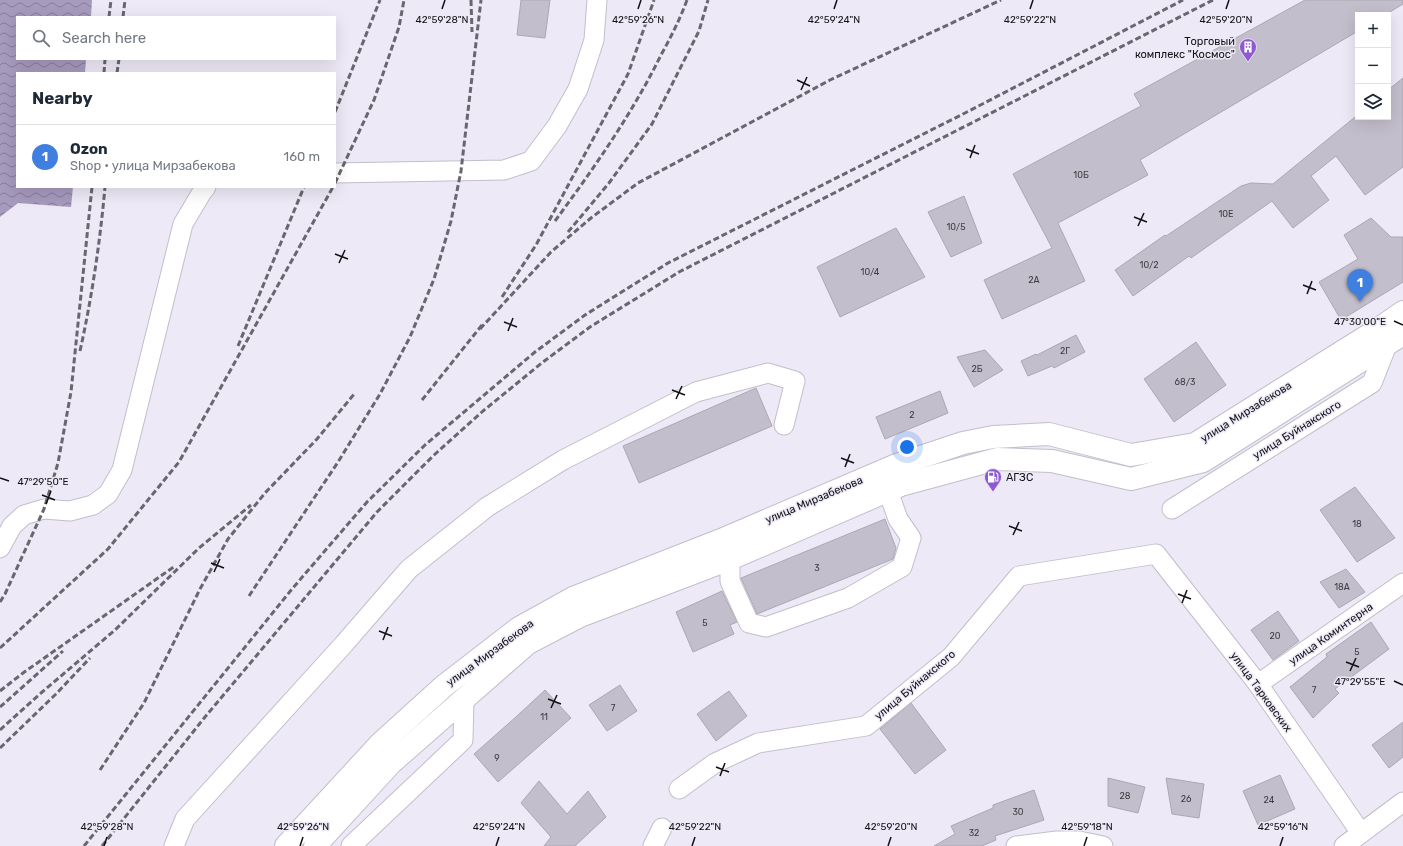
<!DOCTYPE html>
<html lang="en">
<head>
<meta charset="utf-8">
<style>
	:root { --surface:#fff; --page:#f2f2f3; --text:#1f2937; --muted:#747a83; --line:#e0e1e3; --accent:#8e5ad2 }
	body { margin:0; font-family:Rubik,sans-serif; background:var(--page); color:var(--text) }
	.controls { position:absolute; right:12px; top:12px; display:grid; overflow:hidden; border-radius:0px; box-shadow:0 4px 16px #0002 }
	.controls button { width:36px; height:36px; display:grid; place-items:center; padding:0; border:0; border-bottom:1px solid var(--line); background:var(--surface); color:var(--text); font:20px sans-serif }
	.you { position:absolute; left:907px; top:447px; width:14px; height:14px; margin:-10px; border:3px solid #fff; border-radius:50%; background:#1a73e8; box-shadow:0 0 0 6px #1a73e833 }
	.badge { display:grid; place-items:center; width:26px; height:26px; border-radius:50%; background:var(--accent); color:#fff; font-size:13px; font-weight:700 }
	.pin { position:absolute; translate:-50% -33px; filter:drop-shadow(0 1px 2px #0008) }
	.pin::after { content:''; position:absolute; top:21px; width:14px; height:12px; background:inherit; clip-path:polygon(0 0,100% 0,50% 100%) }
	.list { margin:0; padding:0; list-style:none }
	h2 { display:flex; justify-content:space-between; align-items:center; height:52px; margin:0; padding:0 16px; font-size:17px }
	h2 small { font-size:13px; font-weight:400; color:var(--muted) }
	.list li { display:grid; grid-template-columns:26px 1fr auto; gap:12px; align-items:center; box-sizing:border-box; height:64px; padding:0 16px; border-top:1px solid var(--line) }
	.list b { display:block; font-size:15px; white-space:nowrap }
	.list p { margin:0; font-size:13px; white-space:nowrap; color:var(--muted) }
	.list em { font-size:13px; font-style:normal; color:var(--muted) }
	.icon { flex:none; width:22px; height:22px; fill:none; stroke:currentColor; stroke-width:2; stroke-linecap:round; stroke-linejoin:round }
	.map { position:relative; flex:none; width:1403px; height:846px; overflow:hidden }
	.search { position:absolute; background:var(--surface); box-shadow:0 4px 16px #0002; left:16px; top:16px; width:320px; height:44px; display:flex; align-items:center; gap:10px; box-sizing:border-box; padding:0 14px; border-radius:0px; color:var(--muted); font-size:15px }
	.panel { position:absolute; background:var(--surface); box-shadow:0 4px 16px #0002; left:16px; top:72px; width:320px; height:116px; border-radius:0px }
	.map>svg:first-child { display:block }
	.water { fill:url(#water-waves) }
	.building { fill:#c2becb; stroke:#aba7b3 }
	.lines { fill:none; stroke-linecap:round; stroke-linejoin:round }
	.street-casing { stroke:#c2becb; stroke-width:21 }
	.primary-casing { stroke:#c2becb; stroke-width:24 }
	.street { stroke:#fff; stroke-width:19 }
	.primary { stroke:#fff; stroke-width:22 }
	.rail { stroke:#68666e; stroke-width:3; stroke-dasharray:6 3; stroke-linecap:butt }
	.ticks { fill:none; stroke:#111014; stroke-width:1.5 }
	.labels { text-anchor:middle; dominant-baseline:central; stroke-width:3; stroke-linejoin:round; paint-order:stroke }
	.number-label { font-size:9px; fill:#3d3c42 }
	.poi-label { font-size:11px; fill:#111014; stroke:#ede9f6; text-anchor:end }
	.street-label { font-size:11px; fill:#111014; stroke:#ede9f6 }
	.ticks-label { font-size:10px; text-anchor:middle; fill:#111014; stroke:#ede9f6; stroke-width:3; stroke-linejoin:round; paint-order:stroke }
</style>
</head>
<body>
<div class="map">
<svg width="1403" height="846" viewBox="0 0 1403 846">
	<defs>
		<pattern id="water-waves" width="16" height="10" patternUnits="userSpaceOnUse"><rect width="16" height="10" fill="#a69abd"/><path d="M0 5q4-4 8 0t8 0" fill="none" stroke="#867c98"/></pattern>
	</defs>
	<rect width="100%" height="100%" fill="#ede9f6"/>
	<polygon class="water" points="0,0 92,0 91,17 17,17 17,59 86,59 85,73 17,73 17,187 73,187 71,207 18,203 0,217"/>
	<g class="building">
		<polygon points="521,0 550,0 545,38 517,35"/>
		<polygon points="1305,0 1403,0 1403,4 1385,15 1358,15 1358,31 1140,160 1148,175 1058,223 1085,281 1002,319 984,280 1052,248 1013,174 1141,106 1134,94"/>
		<polygon points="1403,78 1403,167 1365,195 1336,156 1311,176 1329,200 1293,228 1272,201 1191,258 1189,256 1133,296 1115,270 1165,235 1166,236 1241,186 1251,183 1273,184 1355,117 1388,117 1388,90"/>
		<polygon points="964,196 982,243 951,257 928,212"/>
		<polygon points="1371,218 1391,237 1403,237 1403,282 1341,320 1319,282 1358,259 1344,235"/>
		<polygon points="896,228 925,277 840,317 817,267"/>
		<polygon points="1076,335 1085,352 1054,368 1052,366 1028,376 1021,361 1036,354 1037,355"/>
		<polygon points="1196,342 1226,385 1174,422 1144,379"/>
		<polygon points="985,350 1003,370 974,387 957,357"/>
		<polygon points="756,388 772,426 639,483 623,446"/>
		<polygon points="940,391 948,413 885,439 876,417"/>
		<polygon points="1355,487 1395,538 1357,562 1320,510"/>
		<polygon points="885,519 896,548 893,559 757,614 741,578"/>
		<polygon points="1346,569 1365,592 1339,608 1320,582"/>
		<polygon points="722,591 737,622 730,625 734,634 693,652 676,612"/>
		<polygon points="1278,611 1299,641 1273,660 1251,630"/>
		<polygon points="1371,622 1389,649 1335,689 1339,693 1313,718 1290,687 1327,657 1326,654"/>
		<polygon points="620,685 637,711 607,731 589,705"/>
		<polygon points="545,690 571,718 498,782 474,754 517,716"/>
		<polygon points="729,691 747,716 716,741 697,714"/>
		<polygon points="911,703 946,750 915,774 880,729"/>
		<polygon points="1403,722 1403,757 1389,768 1372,745"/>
		<polygon points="1280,775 1295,809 1258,825 1243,791"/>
		<polygon points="1108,778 1145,787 1138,813 1108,806"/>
		<polygon points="1166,778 1204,784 1199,818 1172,814"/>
		<polygon points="539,781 567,814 588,791 606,817 575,846 544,846 551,837 521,803"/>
		<polygon points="1034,790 1044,820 995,836 996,840 982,846 934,846 955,834 951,826 993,808 993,805"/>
	</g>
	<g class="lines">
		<g class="street-casing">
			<g id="street">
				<polyline points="335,173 504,170 531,161 557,126 578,89 594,40 597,0"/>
				<polyline points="1172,509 1372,383 1387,345 1382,337"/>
				<polyline points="0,548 12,526 24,515 44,509 70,511 93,505 108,494 122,470 183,224 202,192 206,187"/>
				<polyline points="730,559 730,581 749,623 766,627 848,598 902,567 911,538 898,519 888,491"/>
				<polyline points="1258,684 1403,583"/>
				<polyline points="679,789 715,763 758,743 866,726 951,657 1019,576 1156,554 1258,684 1361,833"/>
				<polyline points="174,846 185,819 344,644 409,569 487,507 563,460 696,392 768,373 795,381 784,425"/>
				<polyline points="351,846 463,740 464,699"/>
				<polyline points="653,846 662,828"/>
				<polyline points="1016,846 1057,841 1079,841 1103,846"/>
				<polyline points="1344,846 1403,802"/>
			</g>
		</g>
		<g class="primary-casing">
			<g id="primary">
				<polyline points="286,846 380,744 444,686 519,628 573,598 721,540 894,466 963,443 993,437 1049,434 1131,455 1195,444 1377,330 1403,312"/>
				<polyline points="315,846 391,763 464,699 528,643 580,616 730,559 901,485 997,459 1052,461 1131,479 1203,461 1403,334"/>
			</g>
		</g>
		<use href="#street" class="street"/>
		<use href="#primary" class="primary"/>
		<g class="rail">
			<polyline points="471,0 472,32"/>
			<polyline points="109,17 111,0"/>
			<polyline points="123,17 125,0"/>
			<polyline points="104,73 105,59"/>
			<polyline points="117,73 119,59"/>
			<polyline points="335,112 380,0"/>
			<polyline points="335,183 374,100 399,27 404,0"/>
			<path d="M555,221C594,168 632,114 661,55C671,37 680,19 687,0"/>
			<polyline points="568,232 609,183 652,124 699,31 708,0"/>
			<polyline points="502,297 536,245 628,74 654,0"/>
			<polyline points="480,329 551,252 591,218 638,183 830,80 1001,0"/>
			<polyline points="238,346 304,187"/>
			<path d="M80,351C92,297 100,242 105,187"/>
			<polyline points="422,400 482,325"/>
			<polyline points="249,596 338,462 380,394 410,337 434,279 451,221 461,171 481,0"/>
			<polyline points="0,602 5,594 44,509 58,463 71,392 92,187"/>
			<polyline points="0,648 108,549 179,462 333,187"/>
			<polyline points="0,691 23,673 175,566"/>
			<polyline points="0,707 63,651"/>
			<polyline points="0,730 41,693 115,630 199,548 251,505"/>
			<polyline points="0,748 56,694 90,658"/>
			<polyline points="100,770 144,703 200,589 228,539 265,493 317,439 355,393"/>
			<polyline points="84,846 292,589 367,502 425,445 535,352 585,315 668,263 965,113 1183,0"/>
			<polyline points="102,846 205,717 377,512 433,456 483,411 543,362 590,327 679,272 1213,0"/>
		</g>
	</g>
	<path class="ticks" d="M442,9L445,0M638,9L641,0M834,9L837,0M1030,9L1033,0M1226,9L1229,0M797,80L810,86M801,90L807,77M966,149L979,154M970,158L975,145M1134,217L1147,222M1138,226L1144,213M335,254L348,259M339,263L345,250M1303,285L1316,290M1307,294L1312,281M1394,321L1403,325M504,322L517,327M508,331L513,318M672,390L685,395M676,399L682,386M841,458L854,463M845,467L850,454M0,478L9,481M42,495L55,500M46,504L51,491M1009,526L1022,531M1013,535L1019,522M211,563L224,568M214,572L220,559M1178,594L1191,599M1182,603L1187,590M379,631L392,636M383,640L388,627M1346,662L1359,667M1350,671L1356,658M1394,681L1403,685M548,699L561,704M551,708L557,695M716,767L729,772M720,776L725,763M104,846L107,837M300,846L303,837M496,846L499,837M692,846L695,837M888,846L891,837M1084,846L1087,837M1280,846L1283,837"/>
	<defs>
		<g id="building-pin" transform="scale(0.9)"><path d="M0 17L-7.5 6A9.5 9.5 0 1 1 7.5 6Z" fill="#8e5ad2" stroke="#ede9f6"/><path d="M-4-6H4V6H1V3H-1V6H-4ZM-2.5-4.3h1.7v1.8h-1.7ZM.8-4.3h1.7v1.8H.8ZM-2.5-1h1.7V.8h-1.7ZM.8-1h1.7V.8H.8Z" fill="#fff"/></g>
		<g id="fuel-pin" transform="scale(0.9)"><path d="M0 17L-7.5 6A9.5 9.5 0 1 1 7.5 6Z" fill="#8e5ad2" stroke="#ede9f6"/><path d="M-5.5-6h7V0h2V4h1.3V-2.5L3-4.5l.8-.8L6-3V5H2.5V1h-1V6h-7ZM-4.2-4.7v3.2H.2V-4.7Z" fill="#fff"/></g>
	</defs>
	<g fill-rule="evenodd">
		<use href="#building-pin" x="1248" y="47"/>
		<use href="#fuel-pin" x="993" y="477"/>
	</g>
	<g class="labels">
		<g class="number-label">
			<text x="1081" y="175">10Б</text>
			<text x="1226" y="214">10Е</text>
			<text x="956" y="227">10/5</text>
			<text x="1149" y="265">10/2</text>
			<text x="870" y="272">10/4</text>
			<text x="1034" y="280">2А</text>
			<text x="1065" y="351">2Г</text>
			<text x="977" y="369">2Б</text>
			<text x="1185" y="382">68/3</text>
			<text x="912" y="415">2</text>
			<text x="1357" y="524">18</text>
			<text x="817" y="568">3</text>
			<text x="1342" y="587">18А</text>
			<text x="705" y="623">5</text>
			<text x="1275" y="636">20</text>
			<text x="1357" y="652">5</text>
			<text x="1314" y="690">7</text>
			<text x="613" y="708">7</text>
			<text x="544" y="717">11</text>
			<text x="497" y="758">9</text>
			<text x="1125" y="796">28</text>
			<text x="1186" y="799">26</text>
			<text x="1269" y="800">24</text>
			<text x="1018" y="812">30</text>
			<text x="974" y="833">32</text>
		</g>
		<g class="poi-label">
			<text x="1235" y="41">Торговый<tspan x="1235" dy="13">комплекс "Космос"</tspan></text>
			<text x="1006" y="477" text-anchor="start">АГЗС</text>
		</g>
		<g class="street-label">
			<text transform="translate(1246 412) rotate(-32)">улица Мирзабекова</text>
			<text transform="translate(1297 430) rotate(-32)">улица Буйнакского</text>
			<text transform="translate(814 500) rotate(-23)">улица Мирзабекова</text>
			<text transform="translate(1331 634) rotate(-35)">улица Коминтерна</text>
			<text transform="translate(490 653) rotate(-36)">улица Мирзабекова</text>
			<text transform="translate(915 685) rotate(-40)">улица Буйнакского</text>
			<text transform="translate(1261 692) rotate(54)">улица Тарковских</text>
		</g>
	</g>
	<g class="ticks-label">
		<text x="442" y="23">42°59'28"N</text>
		<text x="638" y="23">42°59'26"N</text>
		<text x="834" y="23">42°59'24"N</text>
		<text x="1030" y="23">42°59'22"N</text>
		<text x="1226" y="23">42°59'20"N</text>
		<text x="1360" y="325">47°30'00"E</text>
		<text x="43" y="485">47°29'50"E</text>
		<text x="1360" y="685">47°29'55"E</text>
		<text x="107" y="830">42°59'28"N</text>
		<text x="303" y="830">42°59'26"N</text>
		<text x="499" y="830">42°59'24"N</text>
		<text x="695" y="830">42°59'22"N</text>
		<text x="891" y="830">42°59'20"N</text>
		<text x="1087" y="830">42°59'18"N</text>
		<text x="1283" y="830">42°59'16"N</text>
	</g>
</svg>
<div class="controls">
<button>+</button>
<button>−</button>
<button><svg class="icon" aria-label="layers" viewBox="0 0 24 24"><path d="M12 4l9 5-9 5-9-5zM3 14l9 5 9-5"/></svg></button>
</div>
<div class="you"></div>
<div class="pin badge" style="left:1360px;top:302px;background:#3f7fe0">1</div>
<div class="search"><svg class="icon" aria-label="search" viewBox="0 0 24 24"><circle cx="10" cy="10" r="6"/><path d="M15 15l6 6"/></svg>Search here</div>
<section class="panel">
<h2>Nearby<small></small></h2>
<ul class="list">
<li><span class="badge" style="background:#3f7fe0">1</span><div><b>Ozon</b><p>Shop · улица Мирзабекова</p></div><em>160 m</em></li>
</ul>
</section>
</div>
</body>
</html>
